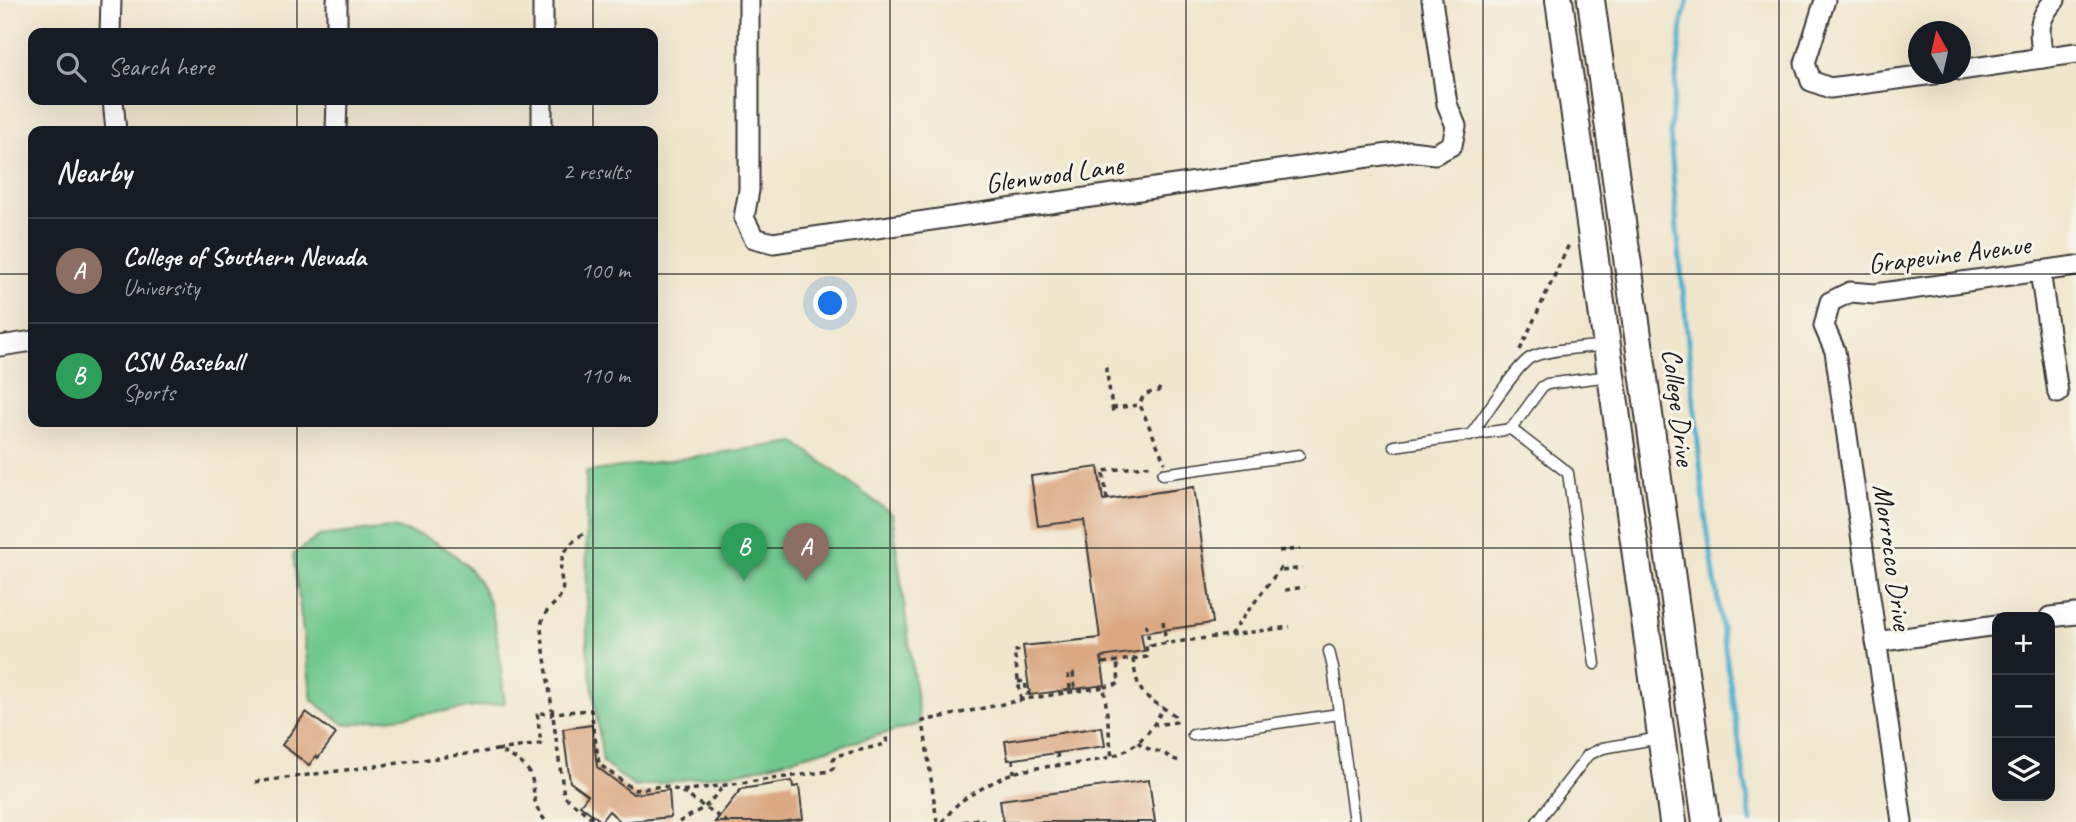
<!DOCTYPE html>
<html lang="en">
<head>
<meta charset="utf-8">
<style>
	:root { --surface:#171b24; --page:#242831; --text:#f1f3f6; --muted:#9ea1a6; --line:#363941; --accent:#db2777 }
	body { margin:0; font-family:Caveat,sans-serif; background:var(--page); color:var(--text) }
	.controls { position:absolute; right:21px; bottom:21px; display:grid; overflow:hidden; border-radius:14px; box-shadow:0 7px 28px #0002 }
	.controls button { width:63px; height:63px; display:grid; place-items:center; padding:0; border:0; border-bottom:2px solid var(--line); background:var(--surface); color:var(--text); font:35px sans-serif }
	.compass { position:absolute; left:1908px; top:21px; width:63px; height:63px; border-radius:50%; background:var(--surface); box-shadow:0 7px 28px #0002; rotate:352deg }
	.you { position:absolute; left:831px; top:304px; width:24px; height:24px; margin:-18px; border:5px solid #fff; border-radius:50%; background:#1a73e8; box-shadow:0 0 0 10px #1a73e833 }
	.badge { display:grid; place-items:center; width:46px; height:46px; border-radius:50%; background:var(--accent); color:#fff; font-size:23px; font-weight:700 }
	.pin { position:absolute; translate:-50% -58px; filter:drop-shadow(0 2px 4px #0008) }
	.pin::after { content:''; position:absolute; top:37px; width:24px; height:21px; background:inherit; clip-path:polygon(0 0,100% 0,50% 100%) }
	.list { margin:0; padding:0; list-style:none }
	h2 { display:flex; justify-content:space-between; align-items:center; height:91px; margin:0; padding:0 28px; font-size:30px }
	h2 small { font-size:23px; font-weight:400; color:var(--muted) }
	.list li { display:grid; grid-template-columns:46px 1fr auto; gap:21px; align-items:center; box-sizing:border-box; height:105px; padding:0 28px; border-top:2px solid var(--line) }
	.list b { display:block; font-size:26px; white-space:nowrap }
	.list p { margin:0; font-size:23px; white-space:nowrap; color:var(--muted) }
	.list em { font-size:23px; font-style:normal; color:var(--muted) }
	.icon { flex:none; width:38px; height:38px; fill:none; stroke:currentColor; stroke-width:2; stroke-linecap:round; stroke-linejoin:round }
	.map { position:relative; flex:none; width:2076px; height:822px; overflow:hidden }
	.search { position:absolute; background:var(--surface); box-shadow:0 7px 28px #0002; left:28px; top:28px; width:630px; height:77px; display:flex; align-items:center; gap:18px; box-sizing:border-box; padding:0 24px; border-radius:14px; color:var(--muted); font-size:26px }
	.panel { position:absolute; background:var(--surface); box-shadow:0 7px 28px #0002; left:28px; top:126px; width:630px; height:301px; border-radius:14px }
	.map>svg:first-child { display:block }
	.green { fill:#6fc88e; stroke:#467255; stroke-width:2 }
	.lines { fill:none; stroke-linecap:round; stroke-linejoin:round }
	.stream { stroke:#4eafcd; stroke-width:5 }
	.building { fill:#daa882 }
	.service-casing { stroke:#3c3a37; stroke-width:13 }
	.minor-casing { stroke:#3c3a37; stroke-width:23 }
	.secondary-casing { stroke:#3c3a37; stroke-width:30 }
	.path { stroke:#3c3a37; stroke-width:3.5; stroke-dasharray:5 5; stroke-linecap:butt }
	.service { stroke:#fff; stroke-width:10 }
	.minor { stroke:#fff; stroke-width:19 }
	.secondary { stroke:#fff; stroke-width:26 }
	.grid { fill:none; stroke:#1c1c1c; stroke-width:2; stroke-opacity:0.55 }
	.labels { text-anchor:middle; dominant-baseline:central; stroke-width:6; stroke-linejoin:round; paint-order:stroke }
	.street-label { font-size:28px; fill:#1c1c1c; stroke:#f7f3e8 }
</style>
</head>
<body>
<div class="map">
<svg width="2076" height="822" viewBox="0 0 2076 822">
	<rect width="100%" height="100%" fill="#f7f3e8"/>
	<filter id="ink" filterUnits="userSpaceOnUse"><feTurbulence type="fractalNoise" baseFrequency=".0143" numOctaves="2"/><feDisplacementMap in="SourceGraphic" scale="14" xChannelSelector="R" yChannelSelector="G"/><feConvolveMatrix kernelMatrix="1 2 1 2 8 2 1 2 1" color-interpolation-filters="sRGB"/></filter>
	<filter id="wash" filterUnits="userSpaceOnUse"><feTurbulence type="fractalNoise" baseFrequency=".00686" numOctaves="4" result="noise"/><feDisplacementMap in="SourceGraphic" scale="28" xChannelSelector="R" yChannelSelector="G"/><feGaussianBlur stdDeviation="1.57" result="paint"/><feColorMatrix in="noise" values="0 0 0 0 0 0 0 0 0 0 0 0 0 0 0 0 0 1.4 0 .05"/><feComposite in="paint" operator="in"/></filter>
	<g filter="url(#wash)">
		<rect width="100%" height="100%" fill="#f0e6cd"/>
		<g class="green">
			<polygon points="795,442 892,514 920,724 751,770 635,787 603,763 587,647 586,472"/>
			<path d="M390,528C437,534 480,565 492,612C499,638 501,675 505,703L345,725L312,700L293,555L319,536Z"/>
		</g>
		<g class="lines">
			<polyline class="stream" points="1688,0 1683,17 1670,132 1677,229 1705,514 1751,822"/>
		</g>
		<g id="blocks">
			<g class="building">
				<polygon points="1098,467 1103,500 1194,487 1213,623 1141,633 1144,651 1101,657 1105,685 1030,695 1023,646 1100,638 1084,520 1038,526 1031,476"/>
				<polygon points="306,712 336,734 318,758 316,756 309,765 282,745"/>
				<polygon points="592,725 597,767 633,794 669,790 671,817 621,822 609,811 601,821 580,805 588,795 570,782 563,729"/>
				<polygon points="1102,727 1105,746 1008,760 1005,741"/>
				<polygon points="1149,780 1155,822 1003,822 1000,800"/>
				<polygon points="792,781 793,787 799,786 803,819 780,822 715,822 741,789"/>
			</g>
		</g>
	</g>
	<g filter="url(#ink)">
		<use href="#blocks" fill-opacity="0" stroke="#3c3a37" stroke-width="2"/>
		<g class="lines">
			<g class="service-casing">
				<g id="service">
					<polyline points="1511,429 1568,473 1595,664"/>
					<path d="M1470,436C1482,420 1516,366 1530,358C1546,349 1586,348 1605,345"/>
					<polyline points="1394,446 1511,429 1542,387 1547,384 1610,376"/>
					<polyline points="1163,474 1299,455"/>
					<polyline points="1329,651 1333,668 1354,822"/>
					<polyline points="1193,735 1339,714"/>
					<polyline points="1537,822 1588,755 1603,748 1660,738"/>
				</g>
			</g>
			<g class="minor-casing">
				<g id="minor">
					<polyline points="749,0 749,190 744,218 754,238 773,243 1410,151 1435,154 1452,145 1456,126 1447,104 1432,0"/>
					<polyline points="1825,0 1805,63 1811,81 1830,88 1934,74"/>
					<polyline points="110,33 111,0"/>
					<polyline points="337,33 337,0"/>
					<polyline points="543,33 543,0"/>
					<path d="M2043,58C2039,34 2036,19 2055,0"/>
					<polyline points="1960,70 2076,53"/>
					<polyline points="113,100 116,131"/>
					<polyline points="336,131 337,100"/>
					<polyline points="542,131 542,100"/>
					<polyline points="2040,271 2058,393"/>
					<polyline points="0,346 33,341"/>
					<polyline points="2050,617 2076,614"/>
					<polyline points="1876,642 1997,625"/>
					<polyline points="1902,822 1835,351 1824,326 1830,302 1850,292 1875,294 2076,266"/>
				</g>
			</g>
			<g class="secondary-casing">
				<g id="secondary">
					<polyline points="1559,0 1673,822"/>
					<polyline points="1591,0 1706,822"/>
				</g>
			</g>
			<g class="path">
				<polyline points="1520,350 1570,242"/>
				<polyline points="1106,367 1113,413"/>
				<path d="M1160,388L1158,391C1149,392 1141,395 1140,405L1165,463"/>
				<polyline points="1112,408 1140,405"/>
				<polyline points="1107,499 1103,471 1153,465"/>
				<path d="M583,534C568,544 559,555 561,575C561,579 564,587 562,591C558,607 542,607 541,629L564,796L597,822"/>
				<polyline points="1279,551 1300,549"/>
				<polyline points="1282,571 1302,568"/>
				<polyline points="1285,590 1305,587"/>
				<polyline points="1163,621 1166,643"/>
				<polyline points="1146,624 1150,646"/>
				<polyline points="1230,635 1282,566"/>
				<path d="M1133,659C1138,697 1144,695 1174,715L1176,722L1156,725"/>
				<polyline points="1103,663 1147,657 1146,646 1290,627"/>
				<polyline points="1018,682 1025,681 1027,694 1030,693"/>
				<polyline points="1068,687 1070,687 1068,674 1073,673 1075,692"/>
				<polyline points="1104,687 1119,684 1117,661"/>
				<polyline points="1021,700 1014,651 1023,650"/>
				<path d="M1138,742C1146,751 1155,749 1165,754C1171,758 1173,760 1181,761"/>
				<polyline points="497,750 541,744 537,712 551,715 553,713 591,710 599,764 634,790 663,786 681,791 831,771 834,767 833,760 835,756 886,744 887,741 885,734"/>
				<polyline points="1057,753 1059,767"/>
				<polyline points="1013,759 1014,773"/>
				<path d="M255,782L497,750C555,773 518,793 547,822"/>
				<polyline points="682,792 727,822"/>
				<polyline points="679,822 705,807 723,787"/>
				<polyline points="937,822 923,721 1026,699 1104,687 1112,758"/>
				<path d="M942,822C948,815 954,807 960,802C969,795 1003,776 1013,773C1070,757 1134,776 1163,707"/>
				<polyline points="963,822 982,818 983,822"/>
			</g>
			<use href="#service" class="service"/>
			<use href="#minor" class="minor"/>
			<use href="#secondary" class="secondary"/>
		</g>
	</g>
	<path class="grid" d="M297,0V33M593,0V33M890,0V822M1186,0V822M1483,0V822M1779,0V822M297,100V131M593,100V131M0,274H33M653,274H2076M297,422V822M593,422V822M0,548H2076"/>
	<g class="labels">
		<g class="street-label">
			<text transform="translate(1054 174) rotate(-8)">Glenwood Lane</text>
			<text transform="translate(1949 254) rotate(-7)">Grapevine Avenue</text>
			<text transform="translate(1679 407) rotate(83)">College Drive</text>
			<text transform="translate(1893 557) rotate(82)">Morrocco Drive</text>
		</g>
	</g>
</svg>
<div class="controls">
<button>+</button>
<button>−</button>
<button><svg class="icon" aria-label="layers" viewBox="0 0 24 24"><path d="M12 4l9 5-9 5-9-5zM3 14l9 5 9-5"/></svg></button>
</div>
<svg class="compass" viewBox="-18 -18 36 36"><path d="M0-13l5 13h-10z" fill="#e53935"/><path d="M0 13l5-13h-10z" fill="#9ea1a6"/></svg>
<div class="you"></div>
<div class="pin badge" style="left:806px;top:581px;background:#8d6e63">A</div>
<div class="pin badge" style="left:744px;top:581px;background:#2e9e5b">B</div>
<div class="search"><svg class="icon" aria-label="search" viewBox="0 0 24 24"><circle cx="10" cy="10" r="6"/><path d="M15 15l6 6"/></svg>Search here</div>
<section class="panel">
<h2>Nearby<small>2 results</small></h2>
<ul class="list">
<li><span class="badge" style="background:#8d6e63">A</span><div><b>College of Southern Nevada</b><p>University</p></div><em>100 m</em></li>
<li><span class="badge" style="background:#2e9e5b">B</span><div><b>CSN Baseball</b><p>Sports</p></div><em>110 m</em></li>
</ul>
</section>
</div>
</body>
</html>
